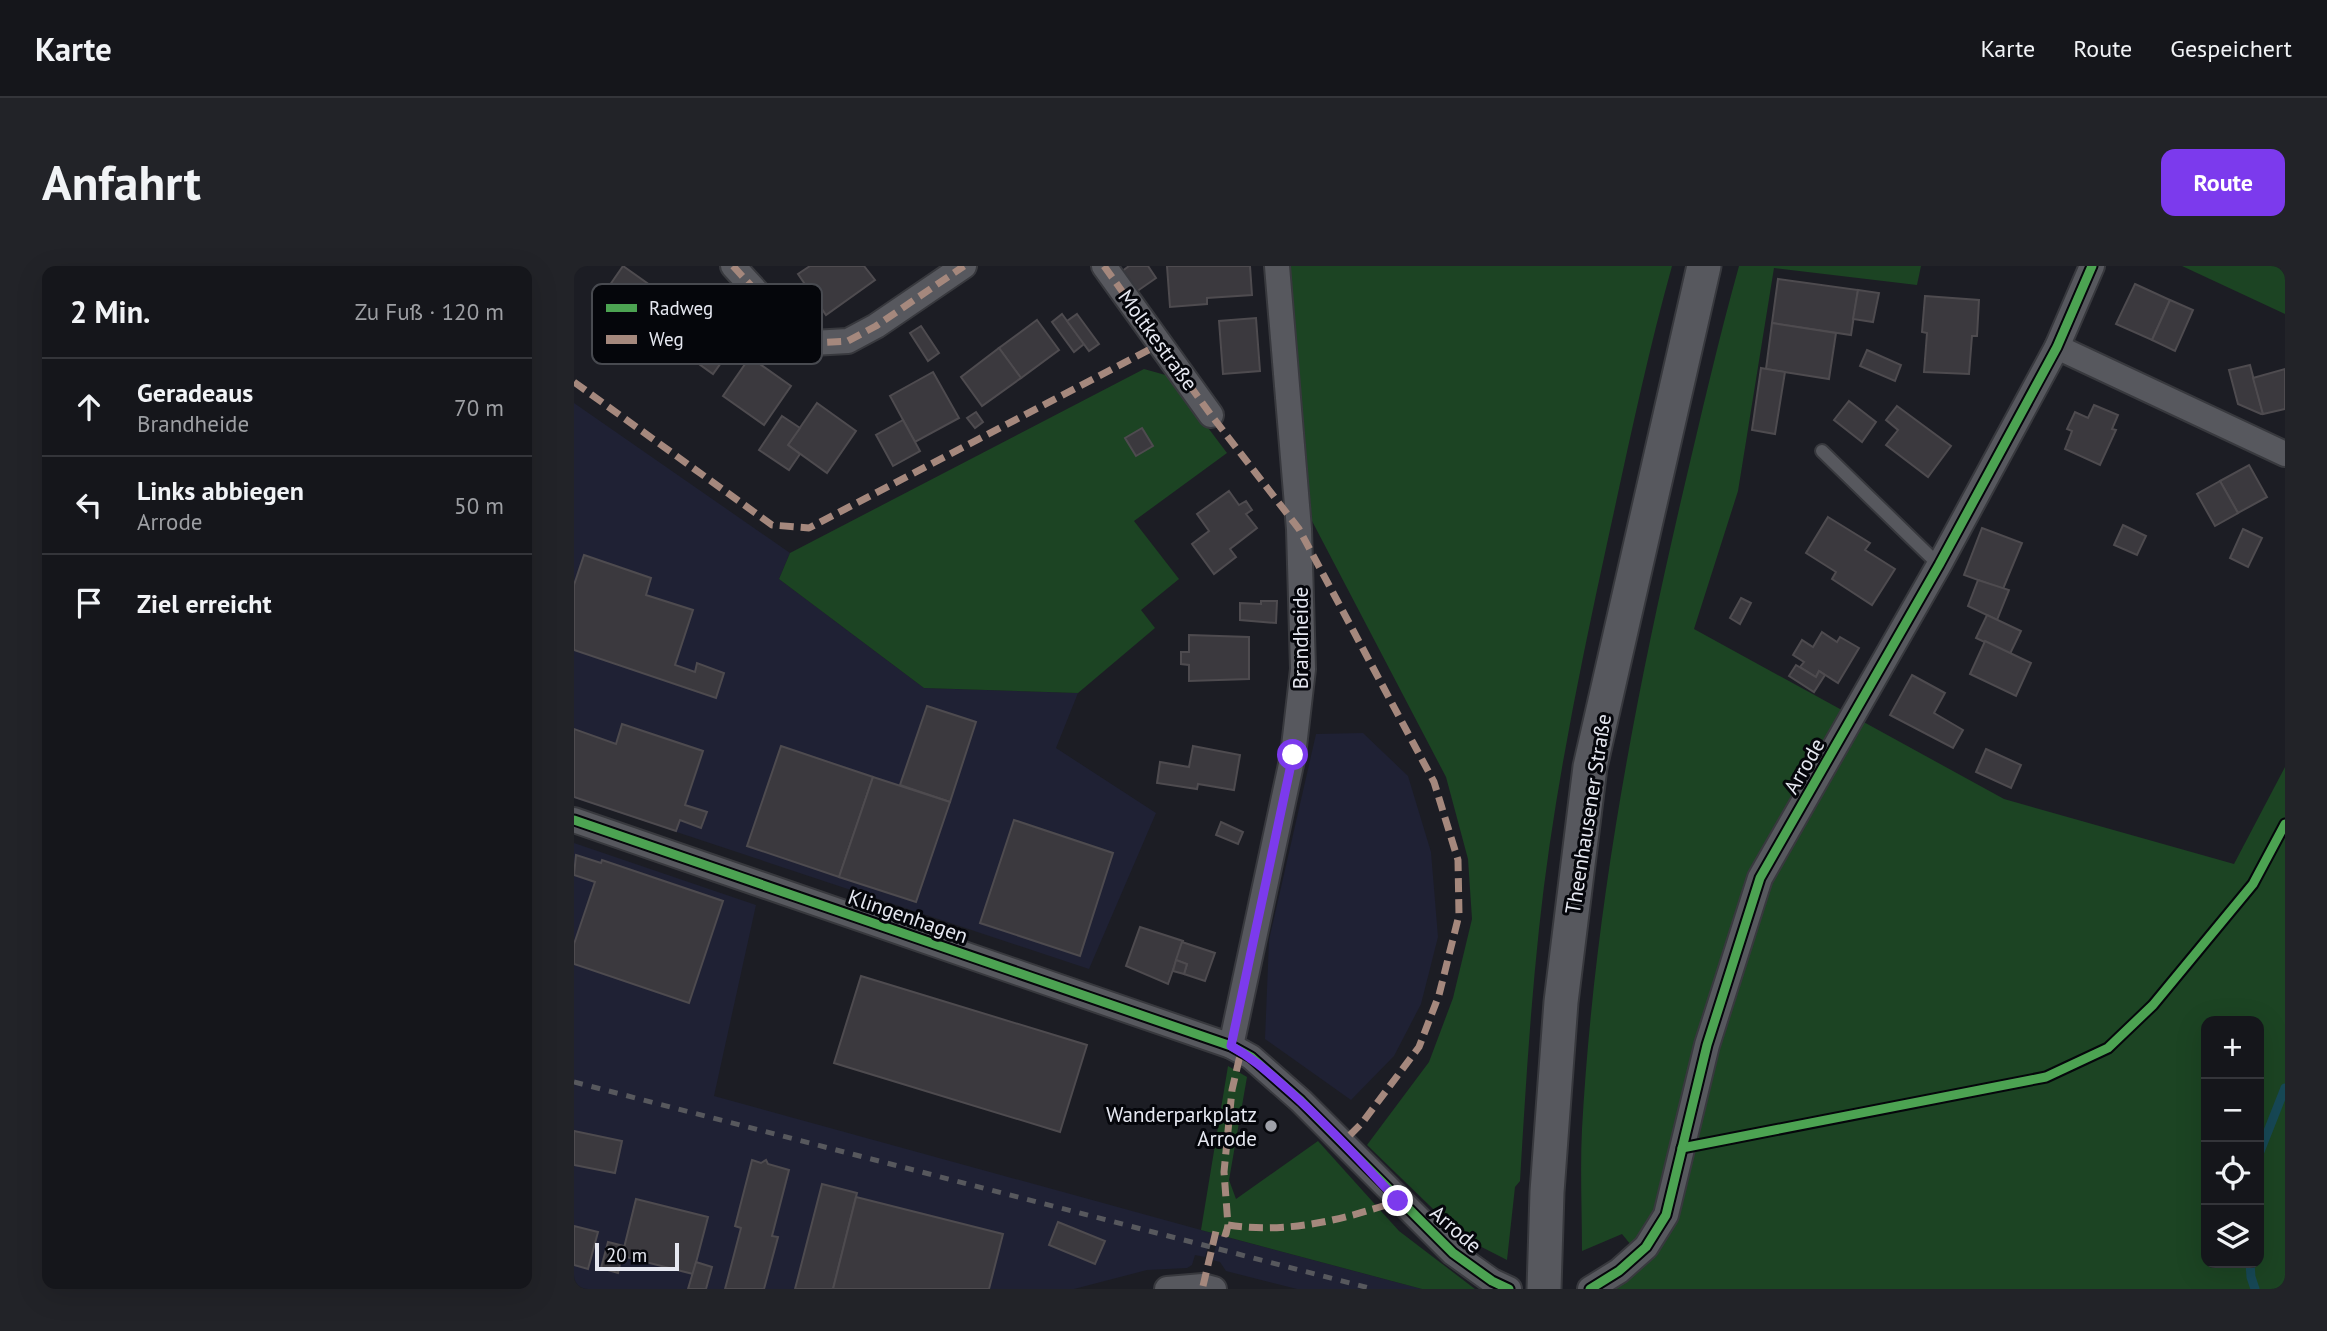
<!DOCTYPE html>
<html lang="de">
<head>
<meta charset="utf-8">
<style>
	:root { --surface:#15161b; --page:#222328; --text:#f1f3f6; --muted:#9d9fa3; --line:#34353a; --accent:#7c3aed }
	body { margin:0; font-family:"PT Sans",sans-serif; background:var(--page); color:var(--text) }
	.controls { position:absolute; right:21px; bottom:21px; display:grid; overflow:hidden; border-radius:14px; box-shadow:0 7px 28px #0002 }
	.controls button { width:63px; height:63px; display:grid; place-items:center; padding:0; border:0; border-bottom:2px solid var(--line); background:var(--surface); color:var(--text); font:35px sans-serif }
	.scale { position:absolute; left:21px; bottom:18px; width:84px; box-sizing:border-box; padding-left:7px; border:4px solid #e6e8f1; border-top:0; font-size:19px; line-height:24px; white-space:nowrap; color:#e6e8f1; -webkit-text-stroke:5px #05060b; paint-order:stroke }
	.stop { position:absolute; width:21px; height:21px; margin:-16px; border:5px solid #7c3aed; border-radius:50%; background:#fff }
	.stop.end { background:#7c3aed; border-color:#fff; box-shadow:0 2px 7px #0008 }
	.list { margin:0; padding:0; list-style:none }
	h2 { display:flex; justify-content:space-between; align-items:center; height:91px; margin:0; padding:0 28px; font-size:30px }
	h2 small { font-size:23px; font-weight:400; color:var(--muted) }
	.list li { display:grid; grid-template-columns:46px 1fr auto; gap:21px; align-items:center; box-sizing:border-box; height:98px; padding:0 28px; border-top:2px solid var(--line) }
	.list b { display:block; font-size:26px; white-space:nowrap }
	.list p { margin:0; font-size:23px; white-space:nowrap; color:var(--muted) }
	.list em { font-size:23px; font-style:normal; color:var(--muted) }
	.icon { flex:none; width:38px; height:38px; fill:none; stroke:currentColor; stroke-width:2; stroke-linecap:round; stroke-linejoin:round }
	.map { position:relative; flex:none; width:1711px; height:1023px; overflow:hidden; border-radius:14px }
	header { display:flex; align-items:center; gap:42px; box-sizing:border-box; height:98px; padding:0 35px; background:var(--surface); border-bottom:2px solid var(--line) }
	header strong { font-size:33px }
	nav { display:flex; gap:38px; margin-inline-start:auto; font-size:24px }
	.intro { display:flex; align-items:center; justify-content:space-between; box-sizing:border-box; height:168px; padding:0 42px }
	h1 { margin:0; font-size:49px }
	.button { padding:18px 32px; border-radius:14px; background:var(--accent); color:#fff; font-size:24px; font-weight:700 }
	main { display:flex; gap:42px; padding:0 42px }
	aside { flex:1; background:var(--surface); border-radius:14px; box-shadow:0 7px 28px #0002 }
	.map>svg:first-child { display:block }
	.built { fill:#1f2134 }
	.green { fill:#1c4423; fill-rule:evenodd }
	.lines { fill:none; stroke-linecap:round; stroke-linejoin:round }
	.stream { stroke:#174856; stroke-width:9 }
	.building { fill:#3b393e; stroke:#4e4b4f; stroke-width:2 }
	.lane-casing { stroke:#38393e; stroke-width:16 }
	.street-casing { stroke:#38393e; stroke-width:28 }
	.secondary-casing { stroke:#38393e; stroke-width:37 }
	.lane { stroke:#57585e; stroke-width:12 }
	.street { stroke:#57585e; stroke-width:24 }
	.secondary { stroke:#57585e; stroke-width:33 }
	.rail { stroke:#57585d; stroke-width:5; stroke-dasharray:9 9; stroke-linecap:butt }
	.quiet { stroke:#a5887d; stroke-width:7; stroke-dasharray:14 7; stroke-linecap:butt }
	.cycleway-casing { stroke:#05060b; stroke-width:13 }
	.cycleway { stroke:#4ca352; stroke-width:9 }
	.route { stroke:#7c3aed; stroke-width:9 }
	.poi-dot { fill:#9fa1a9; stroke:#05060b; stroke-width:2.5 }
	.labels { text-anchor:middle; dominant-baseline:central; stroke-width:6; stroke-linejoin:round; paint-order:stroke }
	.street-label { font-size:21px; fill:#e6e8f1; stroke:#05060b }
	.poi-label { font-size:21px; fill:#e6e8f1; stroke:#05060b; text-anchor:end }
	.key { fill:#05060b; stroke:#484a50; stroke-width:2 }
	.key-label { font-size:19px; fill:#e6e8f1 }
</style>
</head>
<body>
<header>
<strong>Karte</strong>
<nav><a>Karte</a><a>Route</a><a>Gespeichert</a></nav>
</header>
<div class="intro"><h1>Anfahrt</h1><a class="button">Route</a></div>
<main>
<aside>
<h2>2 Min.<small>Zu Fuß · 120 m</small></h2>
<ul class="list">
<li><svg class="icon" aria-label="ahead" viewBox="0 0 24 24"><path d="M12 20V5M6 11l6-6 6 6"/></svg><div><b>Geradeaus</b><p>Brandheide</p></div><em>70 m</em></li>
<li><svg class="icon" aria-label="left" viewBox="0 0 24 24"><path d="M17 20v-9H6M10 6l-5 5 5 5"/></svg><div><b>Links abbiegen</b><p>Arrode</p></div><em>50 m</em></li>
<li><svg class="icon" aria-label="arrive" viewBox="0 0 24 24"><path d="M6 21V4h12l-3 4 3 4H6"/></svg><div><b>Ziel erreicht</b></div></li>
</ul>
</aside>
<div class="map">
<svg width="1711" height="1023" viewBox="0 0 1711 1023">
	<rect width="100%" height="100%" fill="#1c1d24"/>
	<g class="built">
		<polygon points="0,137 216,287 205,313 350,422 504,427 482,482 582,547 515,703 0,532"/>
		<polygon points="789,467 834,510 857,586 864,671 847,738 820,790 777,834 691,773 695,674 742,468"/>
		<polygon points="0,577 182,639 140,830 638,967 631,991 621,989 618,999 613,1002 573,1004 500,1023 9,1023 0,1021"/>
		<polygon points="645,969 848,1023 723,1023 652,1005 646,996 638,994"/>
	</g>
	<g class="green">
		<path d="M714,0H1098C1073,90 1054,182 1034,273C1006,402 979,531 965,663C956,747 951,831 946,915L941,921L933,994L888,971L793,879L855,796L879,732L898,653L894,593L872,511L738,255Z"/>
		<path d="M1165,0H1347L1343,19L1200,2L1164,225L1120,363L1430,533L1660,598L1711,501V1023H1040L1071,996L1048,968L1008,985C1008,944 1006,903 1008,863C1020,647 1060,436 1109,226C1127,150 1144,75 1165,0ZM1632,755H1685V997H1632Z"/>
		<polygon points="1608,0 1711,0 1711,48"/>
		<polygon points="570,103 595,110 653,187 560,255 605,313 567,344 581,362 504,427 350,422 205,313 216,287"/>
		<polygon points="654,800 673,811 655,914 662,933 744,875 825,965 901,1023 848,1023 627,964"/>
	</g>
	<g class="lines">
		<g class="stream">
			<polyline points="1685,888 1711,822"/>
			<polyline points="1676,997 1677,1011 1681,1023"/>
		</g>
	</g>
	<g class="building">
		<polygon points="49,0 90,29 62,70 20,42"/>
		<polygon points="236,0 290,0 301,14 252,49 224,8"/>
		<polygon points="555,0 574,0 582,12 562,26 547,6"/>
		<polygon points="593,0 676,0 678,29 633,32 633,38 596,41"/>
		<polygon points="1204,13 1284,24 1277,69 1198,57"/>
		<polygon points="1561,18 1596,34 1578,74 1542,58"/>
		<polygon points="1284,24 1305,27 1299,56 1279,53"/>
		<polygon points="1351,30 1405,34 1403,70 1398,70 1395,108 1350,106 1353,67 1348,66"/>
		<polygon points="1596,34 1619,44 1601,85 1578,74"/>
		<polygon points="120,47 162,76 139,108 97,78"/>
		<polygon points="488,48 510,78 500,86 478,56"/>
		<polygon points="503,48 525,78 515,85 493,55"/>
		<polygon points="682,52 686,105 649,108 645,55"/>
		<polygon points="463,54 485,84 447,112 425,82"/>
		<polygon points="1198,57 1262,67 1255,113 1192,103"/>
		<polygon points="347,60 365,87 354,95 336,67"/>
		<polygon points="425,82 447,112 408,140 387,111"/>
		<polygon points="1293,84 1327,99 1321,115 1286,100"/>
		<polygon points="176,91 217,120 190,159 149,130"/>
		<polygon points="1676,99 1689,148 1687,148 1664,138 1655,104"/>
		<polygon points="1187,102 1211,106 1201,168 1178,164"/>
		<polygon points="1711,103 1711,143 1689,148 1679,112"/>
		<polygon points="359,106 385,152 341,176 316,130"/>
		<polygon points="1275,135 1302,156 1288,176 1260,154"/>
		<polygon points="243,137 282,165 253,207 214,179"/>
		<polygon points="1520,139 1544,149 1538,163 1542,164 1526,199 1491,183 1498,165 1493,163 1501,146 1514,152"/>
		<polygon points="1323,140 1377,180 1354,211 1312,179 1324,164 1312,154"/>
		<polygon points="402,146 409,156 401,162 393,152"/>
		<polygon points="208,150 226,162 214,179 226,188 215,204 185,184"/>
		<polygon points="329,154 346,185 319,200 302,169"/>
		<polygon points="568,162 579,180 562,190 551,172"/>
		<polygon points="1675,199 1693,231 1664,247 1646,215"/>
		<polygon points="1646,215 1664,247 1641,260 1623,228"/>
		<polygon points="655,225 665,239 672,235 678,244 672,248 683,262 656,283 662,291 640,308 618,278 635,265 623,248"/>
		<polygon points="1254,251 1296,277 1291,284 1321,303 1298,339 1258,313 1262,306 1232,287"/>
		<polygon points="1549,259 1572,270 1563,289 1540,279"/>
		<polygon points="1408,262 1448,277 1429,323 1390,309"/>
		<polygon points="1669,263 1688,272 1674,301 1656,292"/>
		<polygon points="10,289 77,312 72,329 119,344 101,399 121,406 123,397 150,407 142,432 0,384 0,319"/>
		<polygon points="1404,314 1435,324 1423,354 1394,340"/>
		<polygon points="1167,332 1177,337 1166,358 1156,352"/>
		<polygon points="687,335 703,335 702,357 666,354 666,337 687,338"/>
		<polygon points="1413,349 1447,365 1436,388 1402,372"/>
		<polygon points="1248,366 1263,376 1266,371 1285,382 1264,417 1245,405 1242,411 1226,401 1230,396 1219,389 1228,374 1239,381"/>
		<polygon points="615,369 675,371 675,413 615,415 615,399 607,398 607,386 615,386"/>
		<polygon points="1411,375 1457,397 1442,430 1396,408"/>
		<polygon points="1222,399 1242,411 1245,405 1251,409 1240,426 1215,410"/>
		<polygon points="1338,409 1371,427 1360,447 1389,464 1379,482 1316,449"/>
		<polygon points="353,440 402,456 376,536 326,519"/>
		<polygon points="48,458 129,485 111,539 133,546 127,562 106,554 102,565 0,531 0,463 42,478"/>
		<polygon points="207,480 299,511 265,611 173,580"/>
		<polygon points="619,480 666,489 660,524 624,518 623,523 583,517 586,496 615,501"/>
		<polygon points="1412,483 1447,499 1437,522 1402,506"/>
		<polygon points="299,511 376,536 342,636 265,611"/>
		<polygon points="440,554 539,587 506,690 406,657"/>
		<polygon points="647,556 669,566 664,578 642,569"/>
		<polygon points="2,589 27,597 28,594 149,635 115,737 0,698 0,678 21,616 0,609"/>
		<polygon points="566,661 609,675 594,718 552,700"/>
		<polygon points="608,676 641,687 631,715 610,708 613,698 602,694"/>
		<polygon points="602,694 613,698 610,708 599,705"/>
		<polygon points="287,710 513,779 486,866 260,797"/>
		<polygon points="0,865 48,875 41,907 0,899"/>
		<polygon points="178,894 187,897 192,894 194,898 215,904 198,970 204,971 190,1023 151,1023 167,962 161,960"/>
		<polygon points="248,918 283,927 259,1023 221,1023"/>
		<polygon points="282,931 429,968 415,1023 259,1023"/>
		<polygon points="62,933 134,951 119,1008 48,990"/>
		<polygon points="484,956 531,975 521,998 475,979"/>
		<polygon points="0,960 24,966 14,1003 0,999"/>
		<polygon points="34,976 50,980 44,1007 27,1002"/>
		<polygon points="122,996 138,1001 132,1023 114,1023"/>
	</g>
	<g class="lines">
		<g class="lane-casing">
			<polyline id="lane" points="1248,185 1365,299"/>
		</g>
		<g class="street-casing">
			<g id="street">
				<polyline points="159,0 214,60 238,77 274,75 302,60 390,0"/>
				<polyline points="530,0 637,149"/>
				<polyline points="1483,81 1711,188"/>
				<polyline points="0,554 657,780 677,791 727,835 879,987 918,1015 935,1023"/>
				<polyline points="657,780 719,489 729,403 725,263 703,0"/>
				<polyline points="593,1023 629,1020 640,1023"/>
				<polyline points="1016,1023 1045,1005 1072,981 1092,949 1133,779 1186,612 1365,299 1483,81 1518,0"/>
			</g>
		</g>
		<g class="secondary-casing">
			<polyline id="secondary" points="970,1023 973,926 987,736 1016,501 1130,0"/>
		</g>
		<use href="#lane" class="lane"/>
		<use href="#street" class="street"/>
		<use href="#secondary" class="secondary"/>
		<polyline class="rail" points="0,816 799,1023"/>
		<g class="quiet">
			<polyline points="159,0 214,60 238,77 274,75 302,60 390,0"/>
			<polyline points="530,0 637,149 725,263 860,516 884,594 885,649 865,729 845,781 788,857 769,876"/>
			<polyline points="0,116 198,259 235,262 586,78"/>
			<path d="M654,959C714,968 768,954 824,935"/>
			<polyline points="629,1020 642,965 652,968 654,959 650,906 658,824 667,785"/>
		</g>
		<g class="cycleway-casing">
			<g id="cycleway">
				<polyline points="0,554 657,780 677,791 727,835 879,987 918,1015 935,1023"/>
				<polyline points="1108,882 1472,811 1534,782 1579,739 1679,618 1711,558"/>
				<polyline points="1016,1023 1045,1005 1072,981 1092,949 1133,779 1186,612 1365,299 1483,81 1518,0"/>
			</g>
		</g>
		<use href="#cycleway" class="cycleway"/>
	</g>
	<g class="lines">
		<path class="route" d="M719,489L657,780C679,792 695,807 713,823C753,858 788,897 824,935"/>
	</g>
	<circle class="poi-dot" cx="697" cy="860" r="7"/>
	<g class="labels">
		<g class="street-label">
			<text transform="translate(584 74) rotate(54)">Moltkestraße</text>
			<text transform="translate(726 372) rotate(-90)">Brandheide</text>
			<text transform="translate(1230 500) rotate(-60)">Arrode</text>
			<text transform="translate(1014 548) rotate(-81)">Theenhausener Straße</text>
			<text transform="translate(334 650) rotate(19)">Klingenhagen</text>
			<text transform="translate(882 963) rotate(41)">Arrode</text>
		</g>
		<g class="poi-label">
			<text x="683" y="848">Wanderparkplatz<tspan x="683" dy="24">Arrode</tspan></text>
		</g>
	</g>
	<rect x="18" y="18" width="230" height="80" rx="10" class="key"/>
	<rect x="32" y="38" width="31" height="8" fill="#4ca352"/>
	<rect x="32" y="69" width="31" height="9" fill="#a5887d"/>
	<g class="key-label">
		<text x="75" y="49">Radweg</text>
		<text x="75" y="80">Weg</text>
	</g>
</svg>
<div class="controls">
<button>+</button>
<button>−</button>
<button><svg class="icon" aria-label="locate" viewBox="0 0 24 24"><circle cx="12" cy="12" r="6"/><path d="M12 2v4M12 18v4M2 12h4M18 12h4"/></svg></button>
<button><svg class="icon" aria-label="layers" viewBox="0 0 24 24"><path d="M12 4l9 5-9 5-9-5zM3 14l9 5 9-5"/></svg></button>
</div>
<div class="scale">20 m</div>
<div class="stop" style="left:719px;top:489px"></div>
<div class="stop end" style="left:824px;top:935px"></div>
</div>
</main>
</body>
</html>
